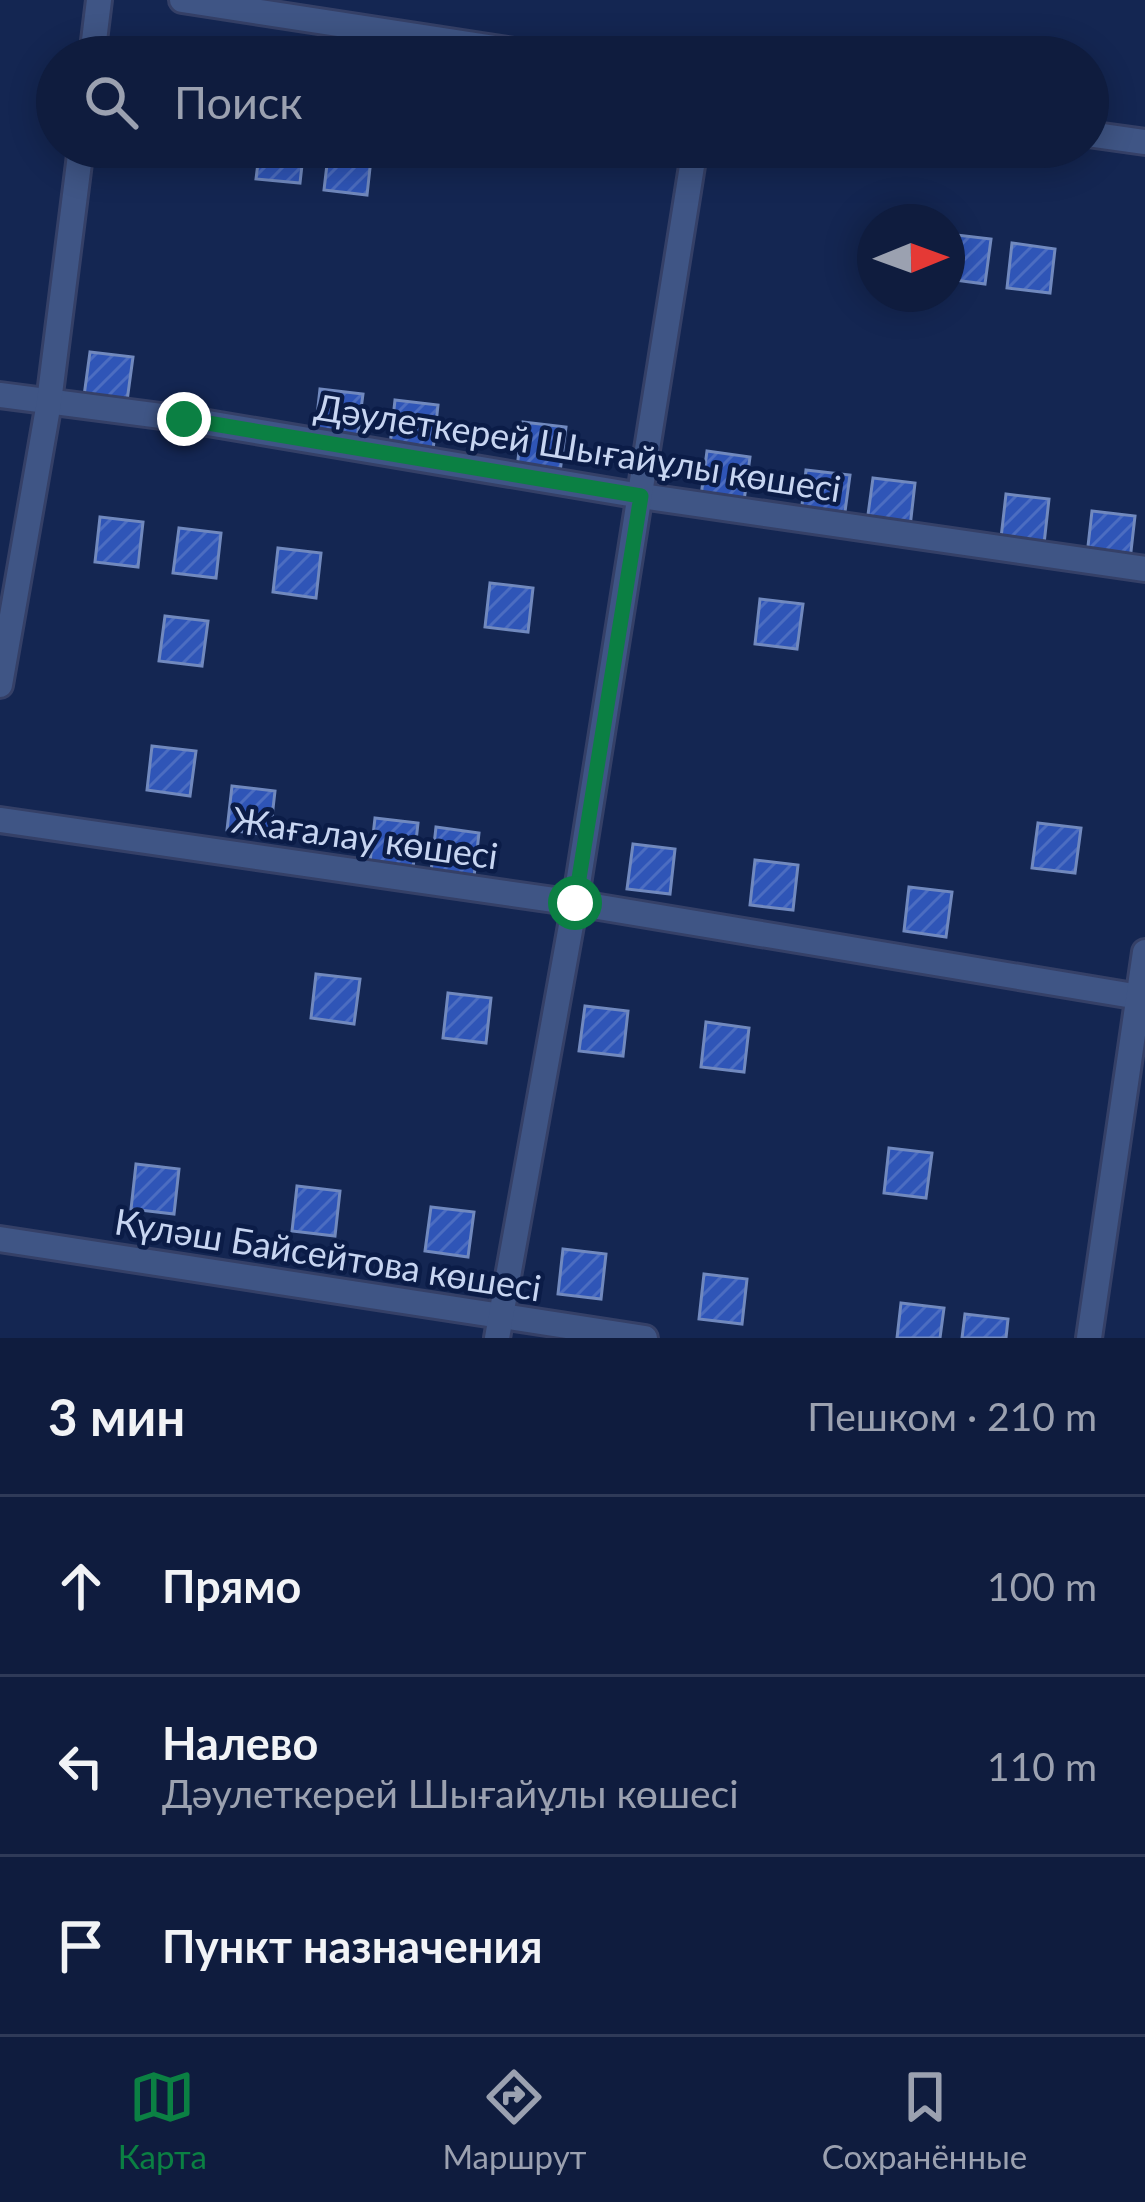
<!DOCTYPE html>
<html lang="ru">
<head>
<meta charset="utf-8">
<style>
	:root { --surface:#0f1c3e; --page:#182545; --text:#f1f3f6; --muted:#9ba1b0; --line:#2f3a58; --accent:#0b8043 }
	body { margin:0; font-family:Lato,sans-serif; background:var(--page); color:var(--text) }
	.compass { position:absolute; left:857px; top:204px; width:108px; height:108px; border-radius:50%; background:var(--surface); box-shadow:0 6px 30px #0003; rotate:89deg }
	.stop { position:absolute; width:36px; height:36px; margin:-27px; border:9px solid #0b8043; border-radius:50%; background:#fff }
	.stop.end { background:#0b8043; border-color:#fff; box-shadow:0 3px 12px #0008 }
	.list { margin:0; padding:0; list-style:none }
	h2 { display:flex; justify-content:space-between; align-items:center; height:156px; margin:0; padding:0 48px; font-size:51px }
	h2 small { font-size:39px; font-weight:400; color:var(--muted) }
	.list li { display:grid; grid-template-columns:78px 1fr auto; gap:36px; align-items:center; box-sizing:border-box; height:180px; padding:0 48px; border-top:3px solid var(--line) }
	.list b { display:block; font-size:45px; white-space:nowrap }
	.list p { margin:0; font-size:39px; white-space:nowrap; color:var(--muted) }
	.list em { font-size:39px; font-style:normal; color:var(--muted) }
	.icon { flex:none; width:66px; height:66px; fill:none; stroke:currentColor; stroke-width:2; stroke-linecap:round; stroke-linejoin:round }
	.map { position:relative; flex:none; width:1145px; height:1338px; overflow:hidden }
	.search { position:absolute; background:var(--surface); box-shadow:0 6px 30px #0003; left:36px; right:36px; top:36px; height:132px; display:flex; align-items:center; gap:30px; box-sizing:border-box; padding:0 42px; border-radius:66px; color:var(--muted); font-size:45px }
	.sheet { height:696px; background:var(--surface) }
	nav { display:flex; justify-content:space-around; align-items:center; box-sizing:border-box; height:168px; border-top:3px solid var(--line); background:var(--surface); font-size:33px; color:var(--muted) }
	nav a { display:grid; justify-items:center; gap:6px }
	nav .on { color:var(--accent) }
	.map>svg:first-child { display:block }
	.building { fill:url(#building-hatch); stroke:#7189be; stroke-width:3 }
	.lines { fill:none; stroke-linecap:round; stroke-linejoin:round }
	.minor-casing { stroke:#354067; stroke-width:30 }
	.minor { stroke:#3f5585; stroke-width:24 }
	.route { stroke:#0b8043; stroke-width:15 }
	.labels { text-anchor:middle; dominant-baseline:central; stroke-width:9; stroke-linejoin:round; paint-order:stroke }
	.street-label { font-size:36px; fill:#c7d5f1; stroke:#0b1c47 }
</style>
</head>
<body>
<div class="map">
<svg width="1145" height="1338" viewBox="0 0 1145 1338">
	<defs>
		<pattern id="building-hatch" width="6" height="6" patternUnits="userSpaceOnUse" patternTransform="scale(3)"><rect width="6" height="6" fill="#2f55b7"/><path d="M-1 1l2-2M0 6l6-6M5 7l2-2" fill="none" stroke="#4c6dc1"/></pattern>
	</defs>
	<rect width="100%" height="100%" fill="#142652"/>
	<g class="building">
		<polygon points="260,147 304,147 300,183 256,179"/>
		<polygon points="329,147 372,150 367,195 324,190"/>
		<polygon points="948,234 991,239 985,284 947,279"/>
		<polygon points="1012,243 1055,249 1050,293 1007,288"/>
		<polygon points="90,352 133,357 127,401 84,396"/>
		<polygon points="320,389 363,394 357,439 315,434"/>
		<polygon points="395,400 438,405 433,450 390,445"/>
		<polygon points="523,422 566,427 560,472 517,467"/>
		<polygon points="707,451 750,457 744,501 701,496"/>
		<polygon points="806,470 850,475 844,519 801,514"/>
		<polygon points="873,478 915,483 910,527 867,522"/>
		<polygon points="1006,494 1049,499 1044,544 1001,538"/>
		<polygon points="1092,511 1135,516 1130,560 1087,555"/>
		<polygon points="100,517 143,522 138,567 95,562"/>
		<polygon points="179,528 221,533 216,578 173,573"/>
		<polygon points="278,548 321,553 316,598 273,592"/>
		<polygon points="490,583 533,588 528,632 485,627"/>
		<polygon points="760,599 803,604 797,649 755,644"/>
		<polygon points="165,616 208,621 202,666 159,661"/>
		<polygon points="152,746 196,751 190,796 147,790"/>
		<polygon points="232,786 275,791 270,835 227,830"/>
		<polygon points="375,818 418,823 413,868 370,862"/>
		<polygon points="1038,823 1081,828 1075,873 1032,868"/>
		<polygon points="436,827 479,833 474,877 431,872"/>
		<polygon points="633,844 675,849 670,894 627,889"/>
		<polygon points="755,860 798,865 793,910 750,905"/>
		<polygon points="909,887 952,892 946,937 904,931"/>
		<polygon points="316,974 360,979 354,1024 311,1018"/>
		<polygon points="448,993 491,998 486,1043 443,1038"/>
		<polygon points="585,1006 628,1011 623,1056 579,1051"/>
		<polygon points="706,1022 749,1028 744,1072 701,1067"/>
		<polygon points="889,1148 932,1153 926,1198 884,1193"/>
		<polygon points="136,1164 179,1169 174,1214 131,1209"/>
		<polygon points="297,1186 340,1191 335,1236 292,1231"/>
		<polygon points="431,1207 474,1212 468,1257 425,1251"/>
		<polygon points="563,1249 606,1254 601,1299 558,1294"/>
		<polygon points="704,1274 747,1279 742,1324 699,1319"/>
		<polygon points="901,1303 944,1308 940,1338 897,1338"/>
		<polygon points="965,1314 1008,1319 1006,1338 962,1338"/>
	</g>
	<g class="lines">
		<g class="minor-casing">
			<g id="minor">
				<polyline points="182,0 553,57"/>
				<polyline points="92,57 99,0"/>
				<polyline points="1088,134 1145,142"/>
				<polyline points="0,395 184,419 641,496 1145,569"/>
				<polyline points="0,685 49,402 81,147"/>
				<polyline points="0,820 575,903 1145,998"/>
				<polyline points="0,1239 645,1338"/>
				<polyline points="497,1338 575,903 695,147"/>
				<polyline points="1089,1338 1145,952"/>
			</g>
		</g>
		<use href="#minor" class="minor"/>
	</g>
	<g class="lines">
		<polyline class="route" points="184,419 641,496 575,903"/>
	</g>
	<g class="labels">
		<g class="street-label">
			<text transform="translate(578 447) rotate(9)">Дәулеткерей Шығайұлы көшесі</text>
			<text transform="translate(365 837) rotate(8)">Жағалау көшесі</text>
			<text transform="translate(328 1254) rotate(9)">Күләш Байсейтова көшесі</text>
		</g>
	</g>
</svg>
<svg class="compass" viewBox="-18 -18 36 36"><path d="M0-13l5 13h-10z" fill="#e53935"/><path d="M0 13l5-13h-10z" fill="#9ba1b0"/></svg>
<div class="stop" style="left:575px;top:903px"></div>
<div class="stop end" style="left:184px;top:419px"></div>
<div class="search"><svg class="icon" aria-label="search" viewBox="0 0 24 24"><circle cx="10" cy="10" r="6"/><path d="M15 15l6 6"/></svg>Поиск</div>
</div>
<section class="sheet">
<h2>3 мин<small>Пешком · 210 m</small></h2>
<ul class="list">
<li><svg class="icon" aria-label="ahead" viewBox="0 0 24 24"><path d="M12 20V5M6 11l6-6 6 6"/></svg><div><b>Прямо</b></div><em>100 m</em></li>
<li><svg class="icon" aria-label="left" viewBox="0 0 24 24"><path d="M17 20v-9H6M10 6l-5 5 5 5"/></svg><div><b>Налево</b><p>Дәулеткерей Шығайұлы көшесі</p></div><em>110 m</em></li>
<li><svg class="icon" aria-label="arrive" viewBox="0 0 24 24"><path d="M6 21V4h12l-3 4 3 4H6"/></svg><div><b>Пункт назначения</b></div></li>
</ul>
</section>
<nav>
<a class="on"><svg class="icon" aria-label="map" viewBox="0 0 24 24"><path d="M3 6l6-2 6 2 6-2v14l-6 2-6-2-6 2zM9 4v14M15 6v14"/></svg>Карта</a>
<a><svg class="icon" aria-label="directions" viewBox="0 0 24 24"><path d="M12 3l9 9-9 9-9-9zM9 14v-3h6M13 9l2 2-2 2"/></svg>Маршрут</a>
<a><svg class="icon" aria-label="saved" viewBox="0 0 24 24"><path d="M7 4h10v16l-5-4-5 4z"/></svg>Сохранённые</a>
</nav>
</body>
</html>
